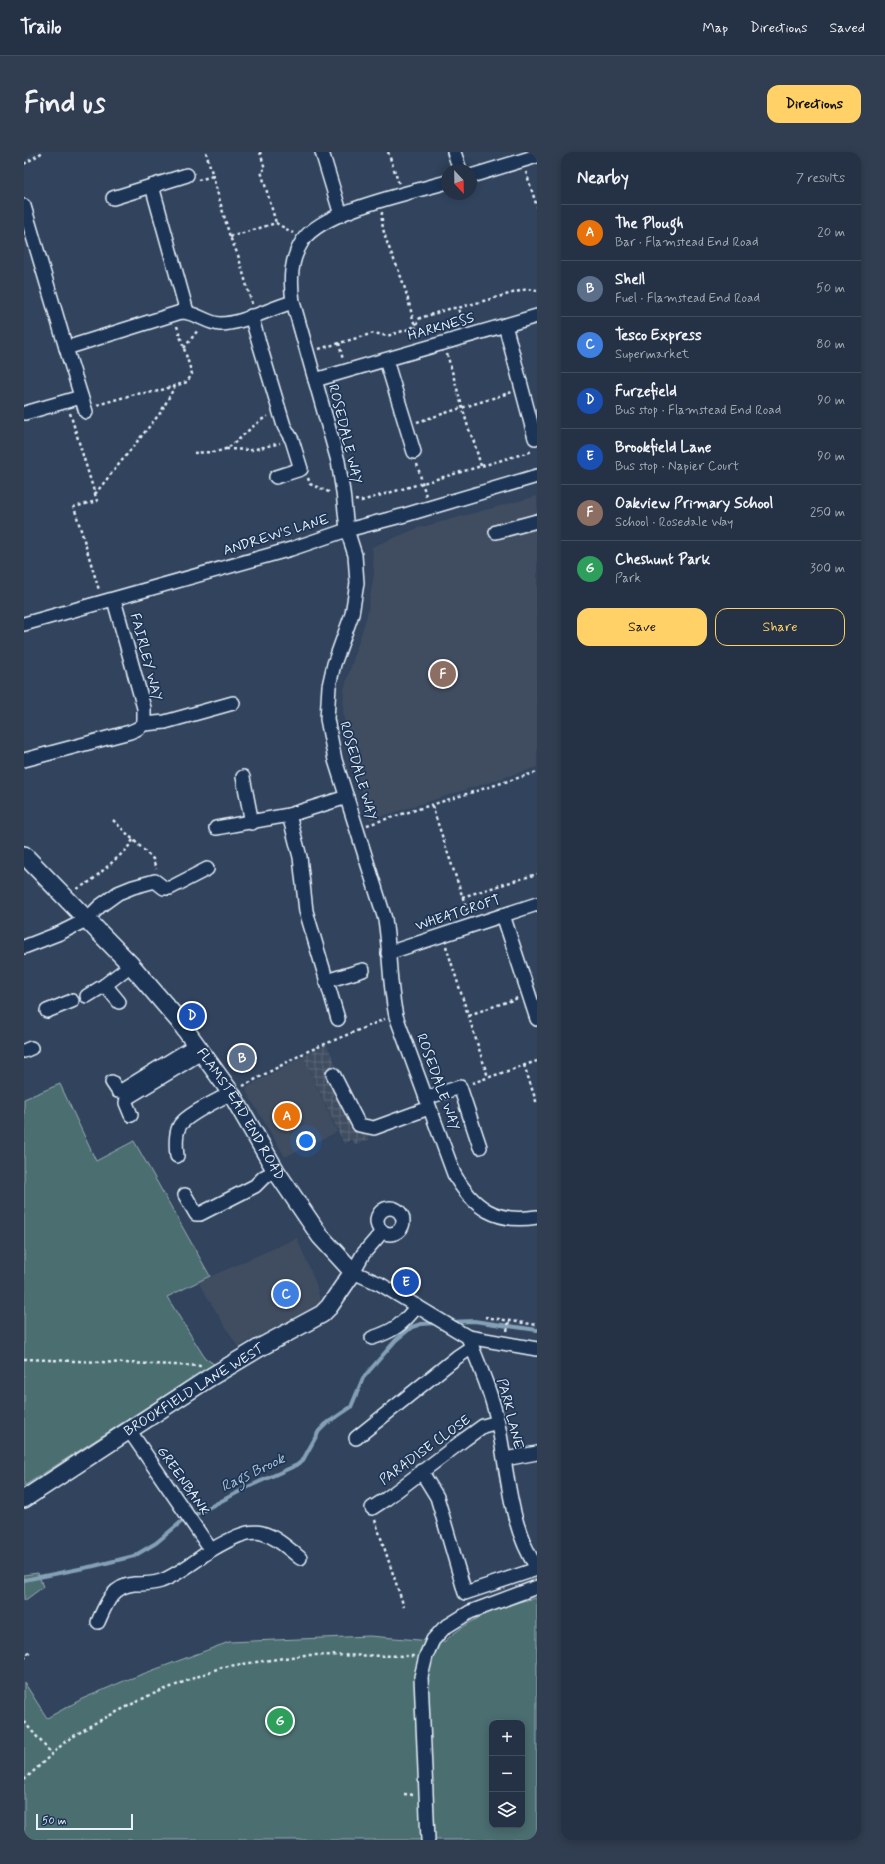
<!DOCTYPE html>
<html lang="en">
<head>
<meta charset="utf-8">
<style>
	:root { --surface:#253246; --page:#313e51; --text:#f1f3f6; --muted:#a3aab3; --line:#424d5f; --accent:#ffd166 }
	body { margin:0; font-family:Mynerve,sans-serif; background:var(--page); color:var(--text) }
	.controls { position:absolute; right:12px; bottom:12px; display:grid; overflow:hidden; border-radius:8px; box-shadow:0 2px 10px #0003 }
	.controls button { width:36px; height:36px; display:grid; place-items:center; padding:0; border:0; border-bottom:1px solid var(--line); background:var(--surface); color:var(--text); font:20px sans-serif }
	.compass { position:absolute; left:417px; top:12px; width:36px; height:36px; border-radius:50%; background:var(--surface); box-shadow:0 2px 10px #0003; rotate:158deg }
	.scale { position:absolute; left:12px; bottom:10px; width:97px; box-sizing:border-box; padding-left:4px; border:2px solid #e8f1f8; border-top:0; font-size:11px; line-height:14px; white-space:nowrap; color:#e8f1f8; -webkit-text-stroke:3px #1d3557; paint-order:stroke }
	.you { position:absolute; left:282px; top:989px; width:14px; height:14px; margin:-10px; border:3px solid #fff; border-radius:50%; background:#1a73e8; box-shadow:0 0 0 6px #1a73e833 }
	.badge { display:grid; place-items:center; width:26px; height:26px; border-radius:50%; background:var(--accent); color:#fff; font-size:13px; font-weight:700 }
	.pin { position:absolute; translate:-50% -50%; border:2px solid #fff; box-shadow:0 1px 4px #0006 }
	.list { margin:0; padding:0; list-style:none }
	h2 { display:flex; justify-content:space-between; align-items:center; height:52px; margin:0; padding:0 16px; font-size:17px }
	h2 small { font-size:13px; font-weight:400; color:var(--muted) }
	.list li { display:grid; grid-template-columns:26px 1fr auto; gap:12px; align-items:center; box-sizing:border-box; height:56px; padding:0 16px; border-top:1px solid var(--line) }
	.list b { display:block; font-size:15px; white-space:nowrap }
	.list p { margin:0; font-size:13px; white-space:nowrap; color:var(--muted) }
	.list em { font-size:13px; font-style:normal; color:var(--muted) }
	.actions { display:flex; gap:8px; padding:12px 16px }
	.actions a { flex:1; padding:9px 0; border:1px solid var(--accent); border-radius:12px; text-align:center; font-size:14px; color:var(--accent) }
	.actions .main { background:var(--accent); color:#111 }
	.icon { flex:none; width:22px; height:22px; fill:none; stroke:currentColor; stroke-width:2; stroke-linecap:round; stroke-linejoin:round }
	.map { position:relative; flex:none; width:513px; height:1688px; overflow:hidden; border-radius:12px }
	header { display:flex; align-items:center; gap:24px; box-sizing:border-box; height:56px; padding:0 20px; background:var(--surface); border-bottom:1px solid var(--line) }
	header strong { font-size:19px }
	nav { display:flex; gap:22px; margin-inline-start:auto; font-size:14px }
	.intro { display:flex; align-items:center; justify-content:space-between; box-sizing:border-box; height:96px; padding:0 24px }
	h1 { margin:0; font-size:28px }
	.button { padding:10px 18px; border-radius:12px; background:var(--accent); color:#111; font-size:14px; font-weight:700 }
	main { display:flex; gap:24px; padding:0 24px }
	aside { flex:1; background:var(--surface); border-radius:12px; box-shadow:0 2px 10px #0003 }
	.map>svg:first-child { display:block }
	.built { fill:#3f4d61 }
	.industrial { fill:url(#industrial-grid) }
	.green { fill:#4b6e70; stroke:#9ab0b4; fill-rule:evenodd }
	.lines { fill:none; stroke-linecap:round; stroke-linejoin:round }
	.stream { stroke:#85a1b6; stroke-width:4 }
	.minor-casing { stroke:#e8f1f8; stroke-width:16 }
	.major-casing { stroke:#e8f1f8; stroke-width:20 }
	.path { stroke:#e8f1f8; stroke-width:2.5; stroke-dasharray:3 3; stroke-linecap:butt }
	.minor { stroke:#1d3557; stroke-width:13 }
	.major { stroke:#1d3557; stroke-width:17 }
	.labels { text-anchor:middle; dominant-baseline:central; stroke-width:3.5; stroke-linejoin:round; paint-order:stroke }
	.street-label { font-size:14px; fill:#e8f1f8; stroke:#1d3557 }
	.water-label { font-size:15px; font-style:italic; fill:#aec2d2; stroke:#1d3557 }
</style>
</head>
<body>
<header>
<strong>Trailo</strong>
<nav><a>Map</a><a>Directions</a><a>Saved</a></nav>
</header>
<div class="intro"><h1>Find us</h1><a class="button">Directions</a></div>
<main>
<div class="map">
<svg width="513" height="1688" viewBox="0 0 513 1688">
	<defs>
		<pattern id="industrial-grid" width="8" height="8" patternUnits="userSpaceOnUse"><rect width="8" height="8" fill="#3f4d61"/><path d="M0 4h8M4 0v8" fill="none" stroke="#5b6778"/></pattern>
	</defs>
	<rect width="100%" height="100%" fill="#31435d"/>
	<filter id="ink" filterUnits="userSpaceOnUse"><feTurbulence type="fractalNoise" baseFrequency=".025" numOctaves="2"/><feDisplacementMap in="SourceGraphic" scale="8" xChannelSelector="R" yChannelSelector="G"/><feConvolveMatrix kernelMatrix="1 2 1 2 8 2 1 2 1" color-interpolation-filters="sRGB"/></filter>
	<g filter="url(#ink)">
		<g class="built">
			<polygon points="513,344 513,615 346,668 323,586 319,560 320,537 343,463 350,422 348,395 394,376"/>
			<polygon points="279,904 313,980 261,1005 223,941 222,936"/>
			<polygon points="273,1086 292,1132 297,1151 214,1195 174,1130"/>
		</g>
		<polygon class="industrial" points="303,893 346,987 332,993 327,987 320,992 279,904"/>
		<g class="green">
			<polygon points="36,932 72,1009 110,989 186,1124 143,1145 181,1206 190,1212 0,1334 0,947"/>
			<polygon points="14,1421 19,1435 0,1449 0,1423"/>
			<path d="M513,1446V1688H0V1530L23,1566L58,1547L100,1529L205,1490L345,1484L420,1490C443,1468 481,1451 513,1446ZM468,1571H498V1673H468Z"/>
		</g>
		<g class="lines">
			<g class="stream">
				<polyline points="426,1170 450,1169 513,1178"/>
				<polyline points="0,1428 70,1414 110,1404 132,1391 157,1370 226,1334 273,1313 279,1308 295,1279 302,1272 327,1255 339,1226 372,1188 388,1175 397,1172 413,1171"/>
			</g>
			<g class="minor-casing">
				<g id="minor">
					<polyline points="298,0 317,63"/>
					<polyline points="430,0 436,18"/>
					<polyline points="447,24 513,4"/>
					<path d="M423,30C387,41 300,58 279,88C266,108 266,128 269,150L314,309L319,340L323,378L331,403L333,431L328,462L310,512L305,534L303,567L311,608L361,767C366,799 365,832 372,864L430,1022C449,1056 473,1072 513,1065"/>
					<polyline points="128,34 163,160"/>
					<polyline points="89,46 163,23"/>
					<path d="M0,54L42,196L157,160C172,160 182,171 196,172C218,172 247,156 269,150"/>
					<polyline points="227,164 260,274 268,288 277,317 252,325"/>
					<polyline points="481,173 511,286"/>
					<polyline points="42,196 62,260"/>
					<polyline points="362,208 390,300"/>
					<polyline points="291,228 513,164"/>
					<polyline points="1,261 57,245"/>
					<polyline points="472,380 513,369"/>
					<polyline points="90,448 120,556 120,572"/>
					<polyline points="0,472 267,397 323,378 381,363 513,324"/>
					<polyline points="0,608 106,580 113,577 120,572 141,570 209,551"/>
					<polyline points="219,625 228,671"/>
					<polyline points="265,663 276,705 282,759 314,867"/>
					<polyline points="192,676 265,663 323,645"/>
					<polyline points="479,763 513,867"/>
					<polyline points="0,795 36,781 62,768 76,754 94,741 109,735 131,729 140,736 146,736 183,717"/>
					<polyline points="364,801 513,752"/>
					<polyline points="302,829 339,818"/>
					<polyline points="63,844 81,833"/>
					<polyline points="95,850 81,833 107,813"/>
					<polyline points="23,859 48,849"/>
					<polyline points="0,899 7,896"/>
					<polyline points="309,922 335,973 350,976 405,956"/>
					<polyline points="88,930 94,939 97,939 173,892"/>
					<polyline points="402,946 436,935 456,995"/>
					<polyline points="107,963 102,951 103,946 179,900"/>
					<path d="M153,1004C152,995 151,981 156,973C165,961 193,949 207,941"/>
					<polyline points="161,1043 172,1062 176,1062 231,1034 240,1025 252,1019"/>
					<circle cx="366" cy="1069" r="13"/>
					<polyline points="358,1080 339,1102 329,1120 356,1132 444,1185 513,1197"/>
					<path d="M444,1185C455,1213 468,1242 474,1272C484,1320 485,1374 513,1416"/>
					<path d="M348,1186C370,1179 379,1172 393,1154"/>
					<path d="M105,1278L187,1398C231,1373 237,1373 276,1406"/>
					<polyline points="332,1286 433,1205 448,1195"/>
					<polyline points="481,1307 513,1301"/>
					<polyline points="397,1319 413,1345 441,1441 513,1417"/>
					<polyline points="348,1356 362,1347 441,1287 459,1274 474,1270"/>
					<path d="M74,1470C82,1452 88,1434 110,1432C119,1432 128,1432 137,1429C155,1422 171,1409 187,1398"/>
					<polyline points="404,1688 397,1525 402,1504 409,1488 420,1476 446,1460 513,1435"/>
				</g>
			</g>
			<g class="major-casing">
				<g id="major">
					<path id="s1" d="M0,703L107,813L155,869L207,941L252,1019L296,1084L329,1120L305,1155L298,1162L235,1196L185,1226L0,1347"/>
				</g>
			</g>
			<g class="path">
				<polyline points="182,0 206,85 214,103 228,152"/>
				<polyline points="236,0 241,17 237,19 252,71"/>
				<polyline points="364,0 375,32"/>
				<polyline points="0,12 19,0"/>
				<polyline points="502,20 513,55"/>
				<polyline points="174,28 189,24"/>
				<path d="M358,60C356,82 370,105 377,125C384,144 388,165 394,185"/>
				<polyline points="206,85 252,71 269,81"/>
				<polyline points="439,172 434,156 503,137 513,138"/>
				<polyline points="315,191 319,208"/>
				<polyline points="160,196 174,178"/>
				<polyline points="295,197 350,181 363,184 385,177 391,174 396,166 428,156 434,156"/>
				<polyline points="423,202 444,275 450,290 457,314"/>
				<polyline points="73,253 111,242 131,240 163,230 168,222 153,174"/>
				<polyline points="46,261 73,349 50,355 75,438"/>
				<polyline points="393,270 488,240"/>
				<polyline points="202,297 228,298 256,291"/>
				<path d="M170,301C179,300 190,301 199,298C212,293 228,272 244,264"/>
				<polyline points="393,312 402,344"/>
				<polyline points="284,326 286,332 307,341"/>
				<polyline points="71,342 137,260 151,234"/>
				<polyline points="331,348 337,349 509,299"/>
				<polyline points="408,654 444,761"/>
				<polyline points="89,668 129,707 132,717"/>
				<polyline points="343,673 513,620"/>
				<polyline points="53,737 67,729 102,698 109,688"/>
				<polyline points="438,745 513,722"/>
				<polyline points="422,794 464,925"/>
				<polyline points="445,863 494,846"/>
				<polyline points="500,913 513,952"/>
				<polyline points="448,931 513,909"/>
				<polyline points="219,934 282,900 361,867"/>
				<polyline points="461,1165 513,1173"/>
				<polyline points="483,1179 485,1169"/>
				<polyline points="0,1207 178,1214"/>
				<polyline points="351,1368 380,1455"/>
				<polyline points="0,1507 6,1499"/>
				<polyline points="0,1570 28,1602"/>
				<polyline points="0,1628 42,1589 71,1571 124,1544 198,1515 281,1503 390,1504"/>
				<polyline points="380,1642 390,1643"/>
			</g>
			<use href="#minor" class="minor"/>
			<use href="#major" class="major"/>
		</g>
	</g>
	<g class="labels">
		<g class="street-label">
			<text transform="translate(417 175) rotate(-16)">HARKNESS</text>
			<text transform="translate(321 282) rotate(76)">ROSEDALE WAY</text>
			<text transform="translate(252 383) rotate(-17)">ANDREW'S LANE</text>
			<text transform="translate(122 505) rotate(75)">FAIRLEY WAY</text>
			<text transform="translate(334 619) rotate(74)">ROSEDALE WAY</text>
			<text transform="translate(434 761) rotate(-18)">WHEATCROFT</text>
			<text transform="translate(414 930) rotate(70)">ROSEDALE WAY</text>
			<text stroke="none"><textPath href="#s1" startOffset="339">FLAMSTEAD END ROAD</textPath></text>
			<text transform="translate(170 1238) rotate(-32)">BROOKFIELD LANE WEST</text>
			<text transform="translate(486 1262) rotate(76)">PARK LANE</text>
			<text transform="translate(401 1298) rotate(-36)">PARADISE CLOSE</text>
			<text transform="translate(159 1329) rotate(55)">GREENBANK</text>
		</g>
		<g class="water-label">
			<text transform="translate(229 1321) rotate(-26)">Rags Brook</text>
		</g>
	</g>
</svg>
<div class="controls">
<button>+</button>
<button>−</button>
<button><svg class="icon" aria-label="layers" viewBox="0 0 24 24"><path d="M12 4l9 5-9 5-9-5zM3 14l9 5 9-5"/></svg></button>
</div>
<svg class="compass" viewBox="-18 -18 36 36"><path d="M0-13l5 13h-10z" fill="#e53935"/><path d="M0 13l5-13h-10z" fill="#a3aab3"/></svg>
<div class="scale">50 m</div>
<div class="you"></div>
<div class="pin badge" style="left:263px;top:964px;background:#e8710a">A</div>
<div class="pin badge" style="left:218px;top:906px;background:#5c6f8a">B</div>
<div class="pin badge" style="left:262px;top:1142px;background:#3f7fe0">C</div>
<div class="pin badge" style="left:168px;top:864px;background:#1a4fb4">D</div>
<div class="pin badge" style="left:382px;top:1130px;background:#1a4fb4">E</div>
<div class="pin badge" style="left:419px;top:522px;background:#8d6e63">F</div>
<div class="pin badge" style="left:256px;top:1569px;background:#2e9e5b">G</div>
</div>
<aside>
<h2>Nearby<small>7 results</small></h2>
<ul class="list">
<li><span class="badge" style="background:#e8710a">A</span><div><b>The Plough</b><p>Bar · Flamstead End Road</p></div><em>20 m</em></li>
<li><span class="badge" style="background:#5c6f8a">B</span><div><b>Shell</b><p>Fuel · Flamstead End Road</p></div><em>50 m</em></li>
<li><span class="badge" style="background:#3f7fe0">C</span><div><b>Tesco Express</b><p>Supermarket</p></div><em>80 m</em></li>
<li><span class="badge" style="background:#1a4fb4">D</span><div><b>Furzefield</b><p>Bus stop · Flamstead End Road</p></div><em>90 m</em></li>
<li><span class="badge" style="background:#1a4fb4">E</span><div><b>Brookfield Lane</b><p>Bus stop · Napier Court</p></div><em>90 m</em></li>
<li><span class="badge" style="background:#8d6e63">F</span><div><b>Oakview Primary School</b><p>School · Rosedale Way</p></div><em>250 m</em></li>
<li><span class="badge" style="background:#2e9e5b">G</span><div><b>Cheshunt Park</b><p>Park</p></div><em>300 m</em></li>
</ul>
<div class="actions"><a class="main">Save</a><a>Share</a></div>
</aside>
</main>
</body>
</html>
